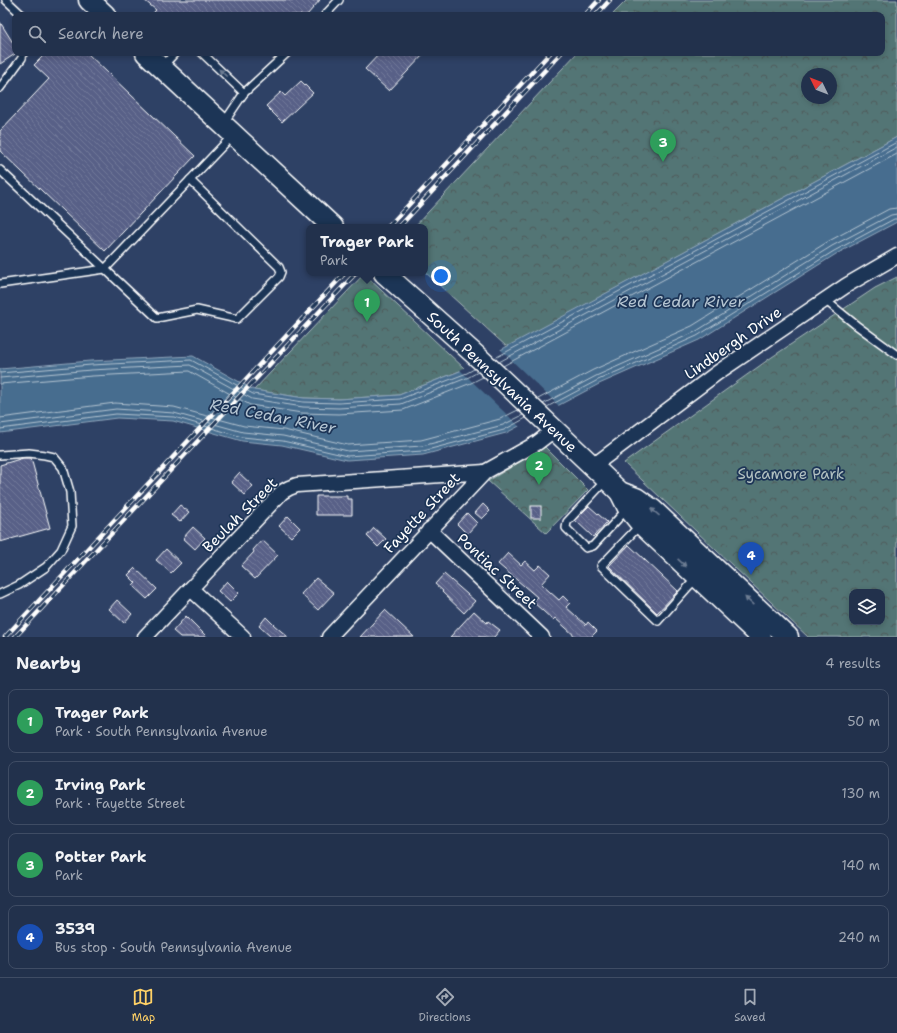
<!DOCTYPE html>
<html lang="en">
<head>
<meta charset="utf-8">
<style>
	:root { --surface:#22314c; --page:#2a3953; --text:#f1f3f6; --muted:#a2a9b5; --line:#3f4c64; --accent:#ffd166 }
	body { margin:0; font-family:"Shantell Sans",sans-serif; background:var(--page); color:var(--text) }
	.controls { position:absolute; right:12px; bottom:12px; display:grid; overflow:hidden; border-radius:8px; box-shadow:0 2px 6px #0003 }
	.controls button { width:36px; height:36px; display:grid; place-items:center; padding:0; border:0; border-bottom:1px solid var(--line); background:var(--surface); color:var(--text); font:20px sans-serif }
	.compass { position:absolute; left:801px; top:68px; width:36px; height:36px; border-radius:50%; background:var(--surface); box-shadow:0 2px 6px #0003; rotate:313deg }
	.you { position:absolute; left:441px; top:276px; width:14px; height:14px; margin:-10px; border:3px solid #fff; border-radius:50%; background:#1a73e8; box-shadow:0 0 0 6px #1a73e833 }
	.badge { display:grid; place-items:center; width:26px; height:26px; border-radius:50%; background:var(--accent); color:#fff; font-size:13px; font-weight:700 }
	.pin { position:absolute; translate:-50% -33px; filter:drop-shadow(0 1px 2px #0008) }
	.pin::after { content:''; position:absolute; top:21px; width:14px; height:12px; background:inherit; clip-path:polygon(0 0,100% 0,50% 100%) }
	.popup { position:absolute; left:306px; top:224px; width:122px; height:52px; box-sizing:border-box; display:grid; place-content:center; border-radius:8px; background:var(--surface); filter:drop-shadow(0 1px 3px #0005); font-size:13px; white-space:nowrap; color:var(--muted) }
	.popup b { font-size:15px; color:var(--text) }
	.popup::after { content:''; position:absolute; left:50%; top:100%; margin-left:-8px; border:8px solid transparent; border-top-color:var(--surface) }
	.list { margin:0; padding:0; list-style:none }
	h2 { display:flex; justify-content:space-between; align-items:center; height:52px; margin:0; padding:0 16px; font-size:17px }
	h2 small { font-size:13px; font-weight:400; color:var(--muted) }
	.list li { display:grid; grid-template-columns:26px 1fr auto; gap:12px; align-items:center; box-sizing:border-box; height:64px; margin:0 8px 8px; padding:0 8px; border:1px solid var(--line); border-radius:8px }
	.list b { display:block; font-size:15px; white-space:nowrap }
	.list p { margin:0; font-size:13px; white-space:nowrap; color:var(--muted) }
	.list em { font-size:13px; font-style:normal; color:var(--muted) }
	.icon { flex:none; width:22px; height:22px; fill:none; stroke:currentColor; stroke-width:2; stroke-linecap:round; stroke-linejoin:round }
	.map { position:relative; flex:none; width:897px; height:637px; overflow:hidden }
	.search { position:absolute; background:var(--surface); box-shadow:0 2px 6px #0003; left:12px; right:12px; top:12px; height:44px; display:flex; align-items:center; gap:10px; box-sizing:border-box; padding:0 14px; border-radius:8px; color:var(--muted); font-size:15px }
	.sheet { height:340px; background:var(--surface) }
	nav { display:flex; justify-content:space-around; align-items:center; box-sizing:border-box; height:56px; border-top:1px solid var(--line); background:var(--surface); font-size:11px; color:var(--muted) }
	nav a { display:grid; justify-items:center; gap:2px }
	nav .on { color:var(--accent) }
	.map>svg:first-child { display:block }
	.park { fill:url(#park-crowns); stroke:#a9baba; fill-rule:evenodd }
	.water { fill:#476d8f; stroke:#91a7bc }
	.pier { fill:#2e4165 }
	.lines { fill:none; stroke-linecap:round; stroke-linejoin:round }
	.shore { stroke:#b5c5d2; stroke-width:1 }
	.building { fill:url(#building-back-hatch); stroke:#fff }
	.lane-casing { stroke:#fff; stroke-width:10 }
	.street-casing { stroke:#fff; stroke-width:17 }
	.secondary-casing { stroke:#fff; stroke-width:23 }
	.lane { stroke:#1d3557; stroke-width:7 }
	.street { stroke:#1d3557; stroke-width:14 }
	.secondary { stroke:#1d3557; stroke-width:20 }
	.rail-casing { stroke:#fff; stroke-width:4.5 }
	.rail { stroke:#1d3557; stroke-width:3; stroke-dasharray:9; stroke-linecap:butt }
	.oneway { fill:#6c7c92 }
	.labels { text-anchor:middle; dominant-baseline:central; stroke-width:3.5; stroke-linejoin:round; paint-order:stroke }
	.street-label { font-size:15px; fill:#fff; stroke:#1d3557 }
	.park-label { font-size:15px; fill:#b2c1c1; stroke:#1d3557 }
	.water-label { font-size:16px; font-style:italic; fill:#b5c5d2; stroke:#1d3557 }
</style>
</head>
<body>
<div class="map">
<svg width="897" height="637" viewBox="0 0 897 637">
	<defs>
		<pattern id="park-crowns" width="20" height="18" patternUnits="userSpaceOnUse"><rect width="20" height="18" fill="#537575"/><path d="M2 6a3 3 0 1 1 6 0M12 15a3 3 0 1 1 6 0" fill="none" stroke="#4f5c5c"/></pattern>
		<pattern id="building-back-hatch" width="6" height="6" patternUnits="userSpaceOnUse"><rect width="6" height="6" fill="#586187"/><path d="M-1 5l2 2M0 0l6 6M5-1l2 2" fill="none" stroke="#717999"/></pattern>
	</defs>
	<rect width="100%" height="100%" fill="#2e4165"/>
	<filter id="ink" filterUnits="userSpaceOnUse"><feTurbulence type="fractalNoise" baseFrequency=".025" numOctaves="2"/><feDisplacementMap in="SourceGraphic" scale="8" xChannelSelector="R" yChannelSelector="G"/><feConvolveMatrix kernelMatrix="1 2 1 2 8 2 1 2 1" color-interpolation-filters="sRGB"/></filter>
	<g filter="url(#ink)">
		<g class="park">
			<path d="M627,0H897V137L507,347L425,272V227H414L577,53H882V15H612ZM807,74H831V98H807Z"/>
			<polygon points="364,274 465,369 399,395 339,399 304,398 254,390"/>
			<path d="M897,277V637H808L624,463L772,357L875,288ZM852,592H882V622H852Z"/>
			<polygon points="545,447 588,490 546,533 488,481"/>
		</g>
		<polygon class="water" points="897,137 897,222 836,254 699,340 599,384 506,433 423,455 347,460 282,445 242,441 173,421 117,418 0,433 0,369 90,361 193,356 254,390 304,398 339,399 399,395 465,369"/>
		<polygon class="pier" points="500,349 560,407 521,428 460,370"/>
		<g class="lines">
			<g class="shore">
				<polyline points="495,358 897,142"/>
				<polyline points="499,362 897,147"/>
				<polyline points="503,366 897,154"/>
				<polyline points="0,373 91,365 191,360 253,394 303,402 339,403 400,399 467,373 474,369"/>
				<polyline points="0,378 91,370 190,365 252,399 303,407 339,408 401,404 469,377 478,372"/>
				<polyline points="0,384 92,376 189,371 250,405 302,413 339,414 403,410 471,383 483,377"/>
				<polyline points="538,399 593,370 692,326 829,241 889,209 897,208"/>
				<polyline points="543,404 596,376 695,332 832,246 891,215 897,214"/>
				<polyline points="547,407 598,380 697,336 834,251 894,219 897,219"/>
				<polyline points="0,418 115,403 174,407 244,426 284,430 348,445 421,440 500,419 518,410"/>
				<polyline points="0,424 116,409 174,413 243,432 283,436 348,451 422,446 503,425 523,415"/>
				<polyline points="0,429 116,414 174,417 242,437 283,441 347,456 423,451 504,430 526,418"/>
			</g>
		</g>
		<g class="building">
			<polygon points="144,0 320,0 307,15 151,15 156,10"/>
			<polygon points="0,22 15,46 15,54 0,64"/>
			<polygon points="46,53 87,53 195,156 105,251 0,151 0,131 49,79 34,65"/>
			<polygon points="380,53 425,53 389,91 365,69"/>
			<polygon points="301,81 313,93 282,122 266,106 281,92 285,96"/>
			<polygon points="23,458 31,458 50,528 0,542 0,465"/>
			<polygon points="239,473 253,486 245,495 231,482"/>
			<polygon points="316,496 347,496 347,499 352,499 352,515 316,515"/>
			<polygon points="483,504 490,511 482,519 475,513"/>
			<polygon points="180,505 189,512 180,522 171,515"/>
			<rect x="531" y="506" width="10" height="12"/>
			<polygon points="589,506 607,522 593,537 575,520"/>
			<polygon points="467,513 477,523 467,534 457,524"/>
			<polygon points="288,516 300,528 291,537 279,526"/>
			<polygon points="193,527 205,538 195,549 183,538"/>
			<polygon points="374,528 386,539 378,547 367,536"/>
			<polygon points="262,540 278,555 255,579 241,566 254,552 253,550"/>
			<polygon points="629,545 678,591 657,613 609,566"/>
			<polygon points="166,549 181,563 171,573 156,560"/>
			<polygon points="508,553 521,565 525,561 535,570 540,565 550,574 541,584 559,600 563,596 570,603 566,607 586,625 588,622 597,631 591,637 576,637 555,618 553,620 533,602 537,597 498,564"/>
			<polygon points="135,568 157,589 147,599 133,586 136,583 128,575"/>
			<polygon points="444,574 475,601 464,613 442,592 443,591 435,584"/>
			<polygon points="316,578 334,593 318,610 301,594"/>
			<polygon points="227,581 239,593 230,602 218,591"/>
			<polygon points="117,600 132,614 124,623 109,609"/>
			<polygon points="385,610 414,637 360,637"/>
			<polygon points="474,611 487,623 488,621 500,630 494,637 450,637"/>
			<polygon points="186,616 207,637 180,637 173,631"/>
			<polygon points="266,617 274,625 288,637 271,637 259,626"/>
		</g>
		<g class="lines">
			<g class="lane-casing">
				<g id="lane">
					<polyline points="6,0 22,15"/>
					<polyline points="325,15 339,0"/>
					<polyline points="202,53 244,93"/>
					<polyline points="163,66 175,53"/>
					<polyline points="0,88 22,58 23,53"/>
					<polyline points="223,124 244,93 287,53"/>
					<polyline points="0,170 105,269 233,135"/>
					<polyline points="0,284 105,269 157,318 197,310 237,319 279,277 281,272 279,267 190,180"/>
					<polyline points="825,300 856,325 897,355"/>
					<polyline points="0,455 29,453 45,455 54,457 63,468 70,492 72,526 61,550 46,567 19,585 0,594"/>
					<polyline points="605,481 567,522 566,528 586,548 593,546 627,509"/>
					<polyline points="640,525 601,566 658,621 689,586 696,579"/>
				</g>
			</g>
			<g class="street-casing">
				<g id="street">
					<polyline points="593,466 717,373 847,285 897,256"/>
					<polyline points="429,530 542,637"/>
					<polyline points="191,589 243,637"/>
					<polyline points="145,637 282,492 289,488 297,485 485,472"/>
					<polyline points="329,637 485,472 537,443 554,430"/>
				</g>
			</g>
			<g class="secondary-casing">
				<g id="secondary">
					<polyline points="89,0 105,15"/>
					<polyline points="146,53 333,227"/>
					<polyline points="384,273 480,359 620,492 636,498 653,510 788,637"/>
					<polyline points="620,492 628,508 641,524 761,637"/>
				</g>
			</g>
			<use href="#lane" class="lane"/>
			<use href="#street" class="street"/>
			<use href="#secondary" class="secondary"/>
			<g class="rail-casing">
				<g id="rail">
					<polyline points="585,15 599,0"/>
					<polyline points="596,15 610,0"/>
					<polyline points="388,227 550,53"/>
					<polyline points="399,227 561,53"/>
					<polyline points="5,637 345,273"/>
					<polyline points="15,637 251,384 356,273"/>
				</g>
			</g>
			<use href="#rail" class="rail"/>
		</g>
		<defs><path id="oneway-solid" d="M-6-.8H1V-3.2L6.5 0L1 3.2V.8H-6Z"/></defs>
		<g class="oneway">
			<use href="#oneway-solid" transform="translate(223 73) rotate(-136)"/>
			<use href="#oneway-solid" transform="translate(655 512) rotate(-139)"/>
			<use href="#oneway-solid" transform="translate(682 563) rotate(43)"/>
			<use href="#oneway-solid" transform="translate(749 601) rotate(-137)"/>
		</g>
	</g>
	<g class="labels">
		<g class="street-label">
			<text transform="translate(733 343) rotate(-35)">Lindbergh Drive</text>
			<text transform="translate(502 382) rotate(43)">South Pennsylvania Avenue</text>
			<text transform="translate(422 513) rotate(-47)">Fayette Street</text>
			<text transform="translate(240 515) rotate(-45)">Beulah Street</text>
			<text transform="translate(497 571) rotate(43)">Pontiac Street</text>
		</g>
		<g class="park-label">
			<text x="791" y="474">Sycamore Park</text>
		</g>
		<g class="water-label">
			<text x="681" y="301">Red Cedar River</text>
			<text transform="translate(273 416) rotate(11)">Red Cedar River</text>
		</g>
	</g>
</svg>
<div class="controls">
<button><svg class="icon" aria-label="layers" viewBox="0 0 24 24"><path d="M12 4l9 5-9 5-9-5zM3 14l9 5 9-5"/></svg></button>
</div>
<svg class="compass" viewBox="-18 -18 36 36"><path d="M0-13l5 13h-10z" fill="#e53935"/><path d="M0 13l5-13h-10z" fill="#a2a9b5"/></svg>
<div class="you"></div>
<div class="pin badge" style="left:367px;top:322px;background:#2e9e5b">1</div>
<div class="popup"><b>Trager Park</b>Park</div>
<div class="pin badge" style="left:539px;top:485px;background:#2e9e5b">2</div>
<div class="pin badge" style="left:663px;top:162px;background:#2e9e5b">3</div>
<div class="pin badge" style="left:751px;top:575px;background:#1a4fb4">4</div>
<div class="search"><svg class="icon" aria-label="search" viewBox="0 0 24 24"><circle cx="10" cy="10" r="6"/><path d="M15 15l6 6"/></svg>Search here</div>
</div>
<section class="sheet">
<h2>Nearby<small>4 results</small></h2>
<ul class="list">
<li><span class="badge" style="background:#2e9e5b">1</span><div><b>Trager Park</b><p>Park · South Pennsylvania Avenue</p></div><em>50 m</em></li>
<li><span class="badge" style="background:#2e9e5b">2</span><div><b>Irving Park</b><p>Park · Fayette Street</p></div><em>130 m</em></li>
<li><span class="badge" style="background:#2e9e5b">3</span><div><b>Potter Park</b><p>Park</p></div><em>140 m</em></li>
<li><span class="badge" style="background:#1a4fb4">4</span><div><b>3539</b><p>Bus stop · South Pennsylvania Avenue</p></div><em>240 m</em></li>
</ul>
</section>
<nav>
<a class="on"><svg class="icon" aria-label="map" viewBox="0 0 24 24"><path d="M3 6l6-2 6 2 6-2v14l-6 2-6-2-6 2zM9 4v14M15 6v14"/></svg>Map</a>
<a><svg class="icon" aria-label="directions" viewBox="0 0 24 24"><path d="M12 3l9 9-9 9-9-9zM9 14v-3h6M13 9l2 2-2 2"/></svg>Directions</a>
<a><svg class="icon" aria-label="saved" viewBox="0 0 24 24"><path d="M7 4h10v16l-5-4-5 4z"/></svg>Saved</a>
</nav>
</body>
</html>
